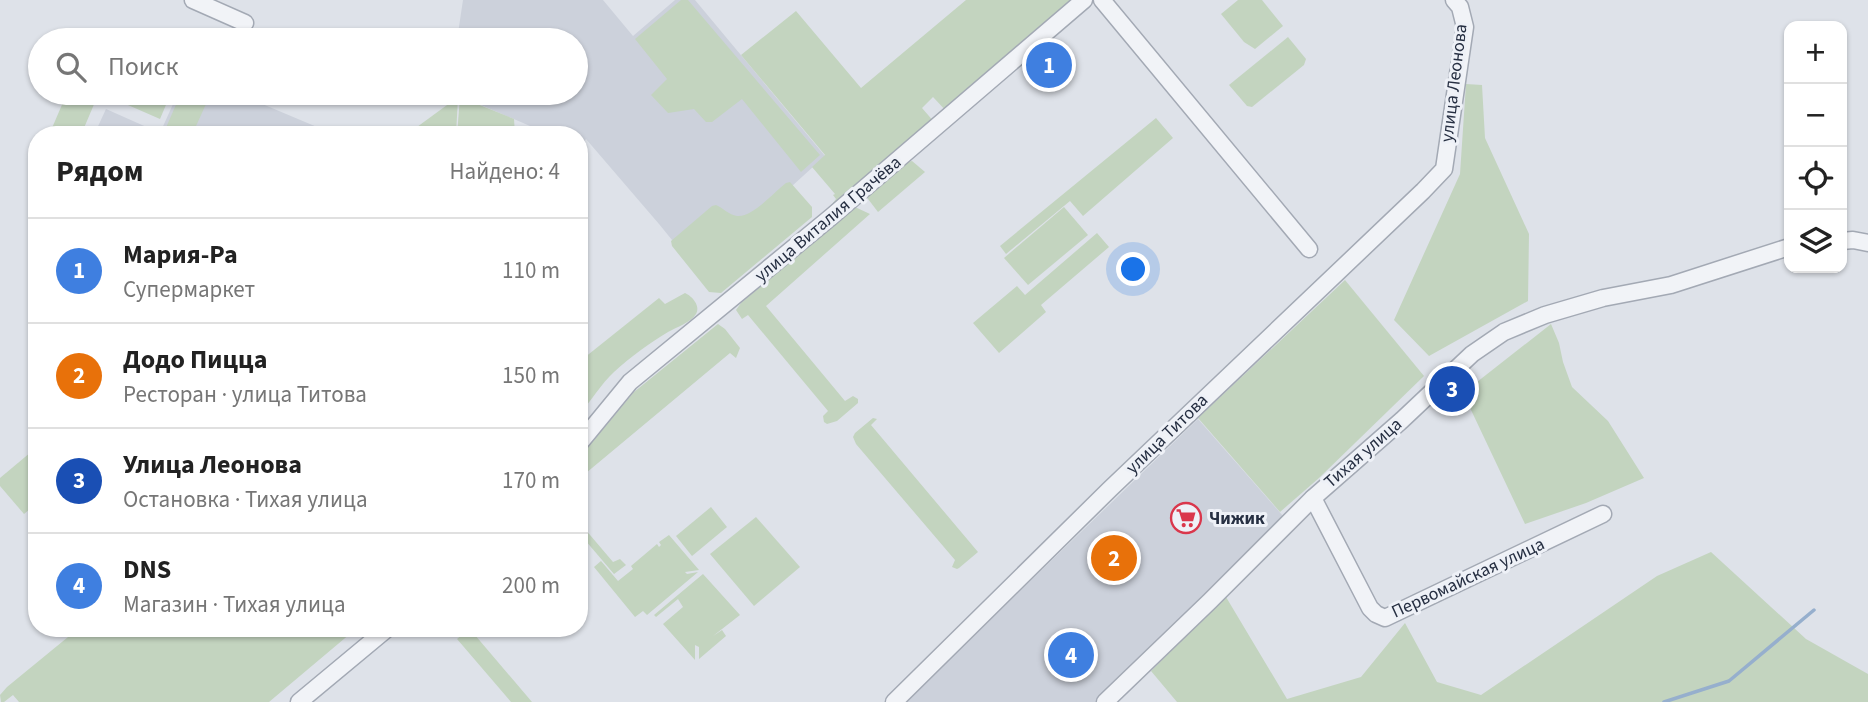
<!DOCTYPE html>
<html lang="ru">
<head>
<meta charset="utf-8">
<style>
	:root { --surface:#fff; --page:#f2f2f2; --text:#222; --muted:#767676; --line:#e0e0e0; --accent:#da374c }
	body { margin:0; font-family:"Source Sans 3",sans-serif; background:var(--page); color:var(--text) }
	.controls { position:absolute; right:21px; top:21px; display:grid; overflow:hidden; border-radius:14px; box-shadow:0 2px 5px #0004 }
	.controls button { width:63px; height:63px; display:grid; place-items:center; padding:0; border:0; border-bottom:2px solid var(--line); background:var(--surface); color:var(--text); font:35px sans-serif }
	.you { position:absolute; left:1134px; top:270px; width:24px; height:24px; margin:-18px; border:5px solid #fff; border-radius:50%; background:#1a73e8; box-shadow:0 0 0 10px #1a73e833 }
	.badge { display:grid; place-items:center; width:46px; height:46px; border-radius:50%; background:var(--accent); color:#fff; font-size:23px; font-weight:700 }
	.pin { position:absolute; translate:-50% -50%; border:4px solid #fff; box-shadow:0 2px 7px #0006 }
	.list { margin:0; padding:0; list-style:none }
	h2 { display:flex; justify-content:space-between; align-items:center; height:91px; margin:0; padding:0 28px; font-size:30px }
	h2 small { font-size:23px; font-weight:400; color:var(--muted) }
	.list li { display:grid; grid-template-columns:46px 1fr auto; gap:21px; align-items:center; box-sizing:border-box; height:105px; padding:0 28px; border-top:2px solid var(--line) }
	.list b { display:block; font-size:26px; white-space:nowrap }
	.list p { margin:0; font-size:23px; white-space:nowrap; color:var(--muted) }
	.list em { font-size:23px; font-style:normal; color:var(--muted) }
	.icon { flex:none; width:38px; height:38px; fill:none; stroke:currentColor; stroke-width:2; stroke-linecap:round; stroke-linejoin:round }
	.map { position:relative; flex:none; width:1868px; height:702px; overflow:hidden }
	.search { position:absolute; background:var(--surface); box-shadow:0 2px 5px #0004; left:28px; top:28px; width:560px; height:77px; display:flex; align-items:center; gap:18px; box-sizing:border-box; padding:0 24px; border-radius:38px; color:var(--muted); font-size:26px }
	.panel { position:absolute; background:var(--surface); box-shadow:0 2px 5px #0004; left:28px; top:126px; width:560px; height:511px; border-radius:28px }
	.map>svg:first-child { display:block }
	.built { fill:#ccd1db }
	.green { fill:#c3d4bf }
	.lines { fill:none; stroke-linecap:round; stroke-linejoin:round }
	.stream { stroke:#96afcd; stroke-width:3.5 }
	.minor-casing { stroke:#a3a9b4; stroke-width:19 }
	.minor { stroke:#f1f3f7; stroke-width:16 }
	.labels { text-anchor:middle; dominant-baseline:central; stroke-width:6; stroke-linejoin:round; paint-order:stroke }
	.street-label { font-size:18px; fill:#262f42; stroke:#eef1f7 }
	.poi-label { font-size:18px; font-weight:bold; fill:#262f42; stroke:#eef1f7; text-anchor:start }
</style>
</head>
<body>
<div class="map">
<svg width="1868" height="702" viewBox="0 0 1868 702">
	<rect width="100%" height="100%" fill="#dee2e9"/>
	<g class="built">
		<polygon points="463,0 603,0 633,36 675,0 695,0 825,156 792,186 707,283 659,224 586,139 580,147 579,135 551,135 453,93 576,93 576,40 457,40"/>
		<polygon points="178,93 236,93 336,135 94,135 106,109 160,133"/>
		<polygon points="1198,419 1283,516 1097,702 905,702"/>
	</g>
	<g class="green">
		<polygon points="681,0 688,0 820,155 801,172 742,99 712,122 706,122 694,109 668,113 651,95 667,79 635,39"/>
		<polygon points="966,0 1080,0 948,113 933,97 922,108 935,123 834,205 833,203 836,199 833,195 835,194 812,167 825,155 741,55 796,11 861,88"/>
		<polygon points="1238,0 1262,0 1283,26 1255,49 1244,42 1221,14"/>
		<polygon points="1288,37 1306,59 1304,65 1252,107 1247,106 1229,85"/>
		<polygon points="1466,84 1482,85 1485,138 1529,234 1528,301 1429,356 1394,320 1460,174"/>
		<polygon points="67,93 171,93 160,119 105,95 95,102 81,135 49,135"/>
		<polygon points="181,93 206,104 192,135 176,135 165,130"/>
		<polygon points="458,97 456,135 418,135 417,127"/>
		<polygon points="460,97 514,119 515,135 457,135"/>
		<polygon points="1156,118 1173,138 1083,216 1070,201 1006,254 1000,246"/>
		<polygon points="912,161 925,172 878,212 865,195 904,163"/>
		<path d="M790,182L812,207V217L721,293L709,292L672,246L671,241L712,206L716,205C723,208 729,215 737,216C752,218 774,192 786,183Z"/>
		<polygon points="855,207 870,214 766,306 845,401 853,396 858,399 858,403 837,421 827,424 824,422 823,416 828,411 748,315 742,319 736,310 741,303"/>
		<polygon points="1064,207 1088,235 1028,285 1004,258"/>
		<polygon points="1097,233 1109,247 1041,305 1046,312 999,353 973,323 1017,286 1025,295"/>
		<polygon points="1345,280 1424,376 1319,478 1280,512 1198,418"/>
		<path d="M685,293C692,296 701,306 696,314C690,323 677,327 668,332C650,343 630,357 614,372C601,384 591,401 579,415V362L659,298L665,304Z"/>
		<polygon points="718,324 725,329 740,348 736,358 730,353 580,478 585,484 579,483 579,458 634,392"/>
		<polygon points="1551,324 1559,343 1563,362 1572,387 1608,421 1644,478 1586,503 1525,524 1463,393"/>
		<polygon points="873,418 877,419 871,425 978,552 959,568 957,569 952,567 955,560 856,444 853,437 855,433"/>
		<polygon points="37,447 37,503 24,514 0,486 0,478"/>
		<polygon points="711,507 727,527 692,556 676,536"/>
		<polygon points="756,517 800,567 754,606 710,554"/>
		<polygon points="579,522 613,562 620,559 626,565 614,574 579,533"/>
		<polygon points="669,535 699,570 685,572 687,574 698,572 647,615 643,611 635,617 594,567 601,561 618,581 633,569 631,566 657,544 659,547 661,545 659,542"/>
		<polygon points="1711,552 1806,639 1868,674 1868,702 1177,702 1151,671 1226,597 1287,699 1361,677 1405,623 1437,682 1481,695 1657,576"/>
		<polygon points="703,574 740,615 713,636 722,630 726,636 699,659 699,647 695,645 695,660 663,624 683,607 678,599 656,617 654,615"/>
		<polygon points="79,628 357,628 269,702 19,702 13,695 4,702 1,702 0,695 7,687"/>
		<polygon points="459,628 469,628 532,702 511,702 457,639 463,634"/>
	</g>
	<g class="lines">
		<polyline class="stream" points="1664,702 1729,681 1814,610"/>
		<g class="minor-casing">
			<g id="minor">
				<polyline points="193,0 245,23"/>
				<polyline points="1102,0 1309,249"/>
				<polyline points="1842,241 1853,240 1868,243"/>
				<polyline points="579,444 630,382 831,217 1084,0"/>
				<polyline points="1313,498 1370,608 1376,614 1385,618 1603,514"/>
				<polyline points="299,702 388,628"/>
				<polyline points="894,702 1110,489 1423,191 1444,169 1465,27 1460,7 1454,0"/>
				<polyline points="1105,702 1210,601 1313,498 1402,420 1472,354 1504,332 1545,315 1603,298 1671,285 1789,247"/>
			</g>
		</g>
		<use href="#minor" class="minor"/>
	</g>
	<defs>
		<g id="supermarket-ring" transform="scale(1.575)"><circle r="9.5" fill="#eef1f7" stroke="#da374c" stroke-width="1.5"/><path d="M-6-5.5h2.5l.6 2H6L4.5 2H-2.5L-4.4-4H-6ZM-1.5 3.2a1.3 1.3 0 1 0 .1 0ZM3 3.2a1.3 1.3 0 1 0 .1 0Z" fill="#da374c"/></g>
	</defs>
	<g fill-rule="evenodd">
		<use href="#supermarket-ring" x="1186" y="518"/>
	</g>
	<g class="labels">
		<g class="street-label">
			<text transform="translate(1454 83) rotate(-83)">улица Леонова</text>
			<text transform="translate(828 219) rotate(-40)">улица Виталия Грачёва</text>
			<text transform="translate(1167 434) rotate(-44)">улица Титова</text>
			<text transform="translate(1363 453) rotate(-41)">Тихая улица</text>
			<text transform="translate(1468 578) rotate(-25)">Первомайская улица</text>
		</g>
		<g class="poi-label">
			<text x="1209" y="518">Чижик</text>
		</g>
	</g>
</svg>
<div class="controls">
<button>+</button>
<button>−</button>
<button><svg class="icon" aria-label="locate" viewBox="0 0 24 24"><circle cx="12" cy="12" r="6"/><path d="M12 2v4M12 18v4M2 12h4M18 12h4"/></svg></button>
<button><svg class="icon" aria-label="layers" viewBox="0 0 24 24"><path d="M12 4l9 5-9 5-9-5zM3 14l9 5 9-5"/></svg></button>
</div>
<div class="you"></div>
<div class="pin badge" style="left:1049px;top:65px;background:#3f7fe0">1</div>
<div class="pin badge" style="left:1114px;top:558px;background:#e8710a">2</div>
<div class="pin badge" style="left:1452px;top:389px;background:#1a4fb4">3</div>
<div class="pin badge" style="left:1071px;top:655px;background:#3f7fe0">4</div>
<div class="search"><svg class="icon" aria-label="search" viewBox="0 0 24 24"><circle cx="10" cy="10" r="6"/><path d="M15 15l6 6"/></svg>Поиск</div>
<section class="panel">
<h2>Рядом<small>Найдено: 4</small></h2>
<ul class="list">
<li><span class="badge" style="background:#3f7fe0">1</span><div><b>Мария-Ра</b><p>Супермаркет</p></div><em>110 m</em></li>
<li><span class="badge" style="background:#e8710a">2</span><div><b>Додо Пицца</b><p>Ресторан · улица Титова</p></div><em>150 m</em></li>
<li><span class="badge" style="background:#1a4fb4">3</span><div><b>Улица Леонова</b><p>Остановка · Тихая улица</p></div><em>170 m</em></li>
<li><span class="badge" style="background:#3f7fe0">4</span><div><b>DNS</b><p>Магазин · Тихая улица</p></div><em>200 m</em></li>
</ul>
</section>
</div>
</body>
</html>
